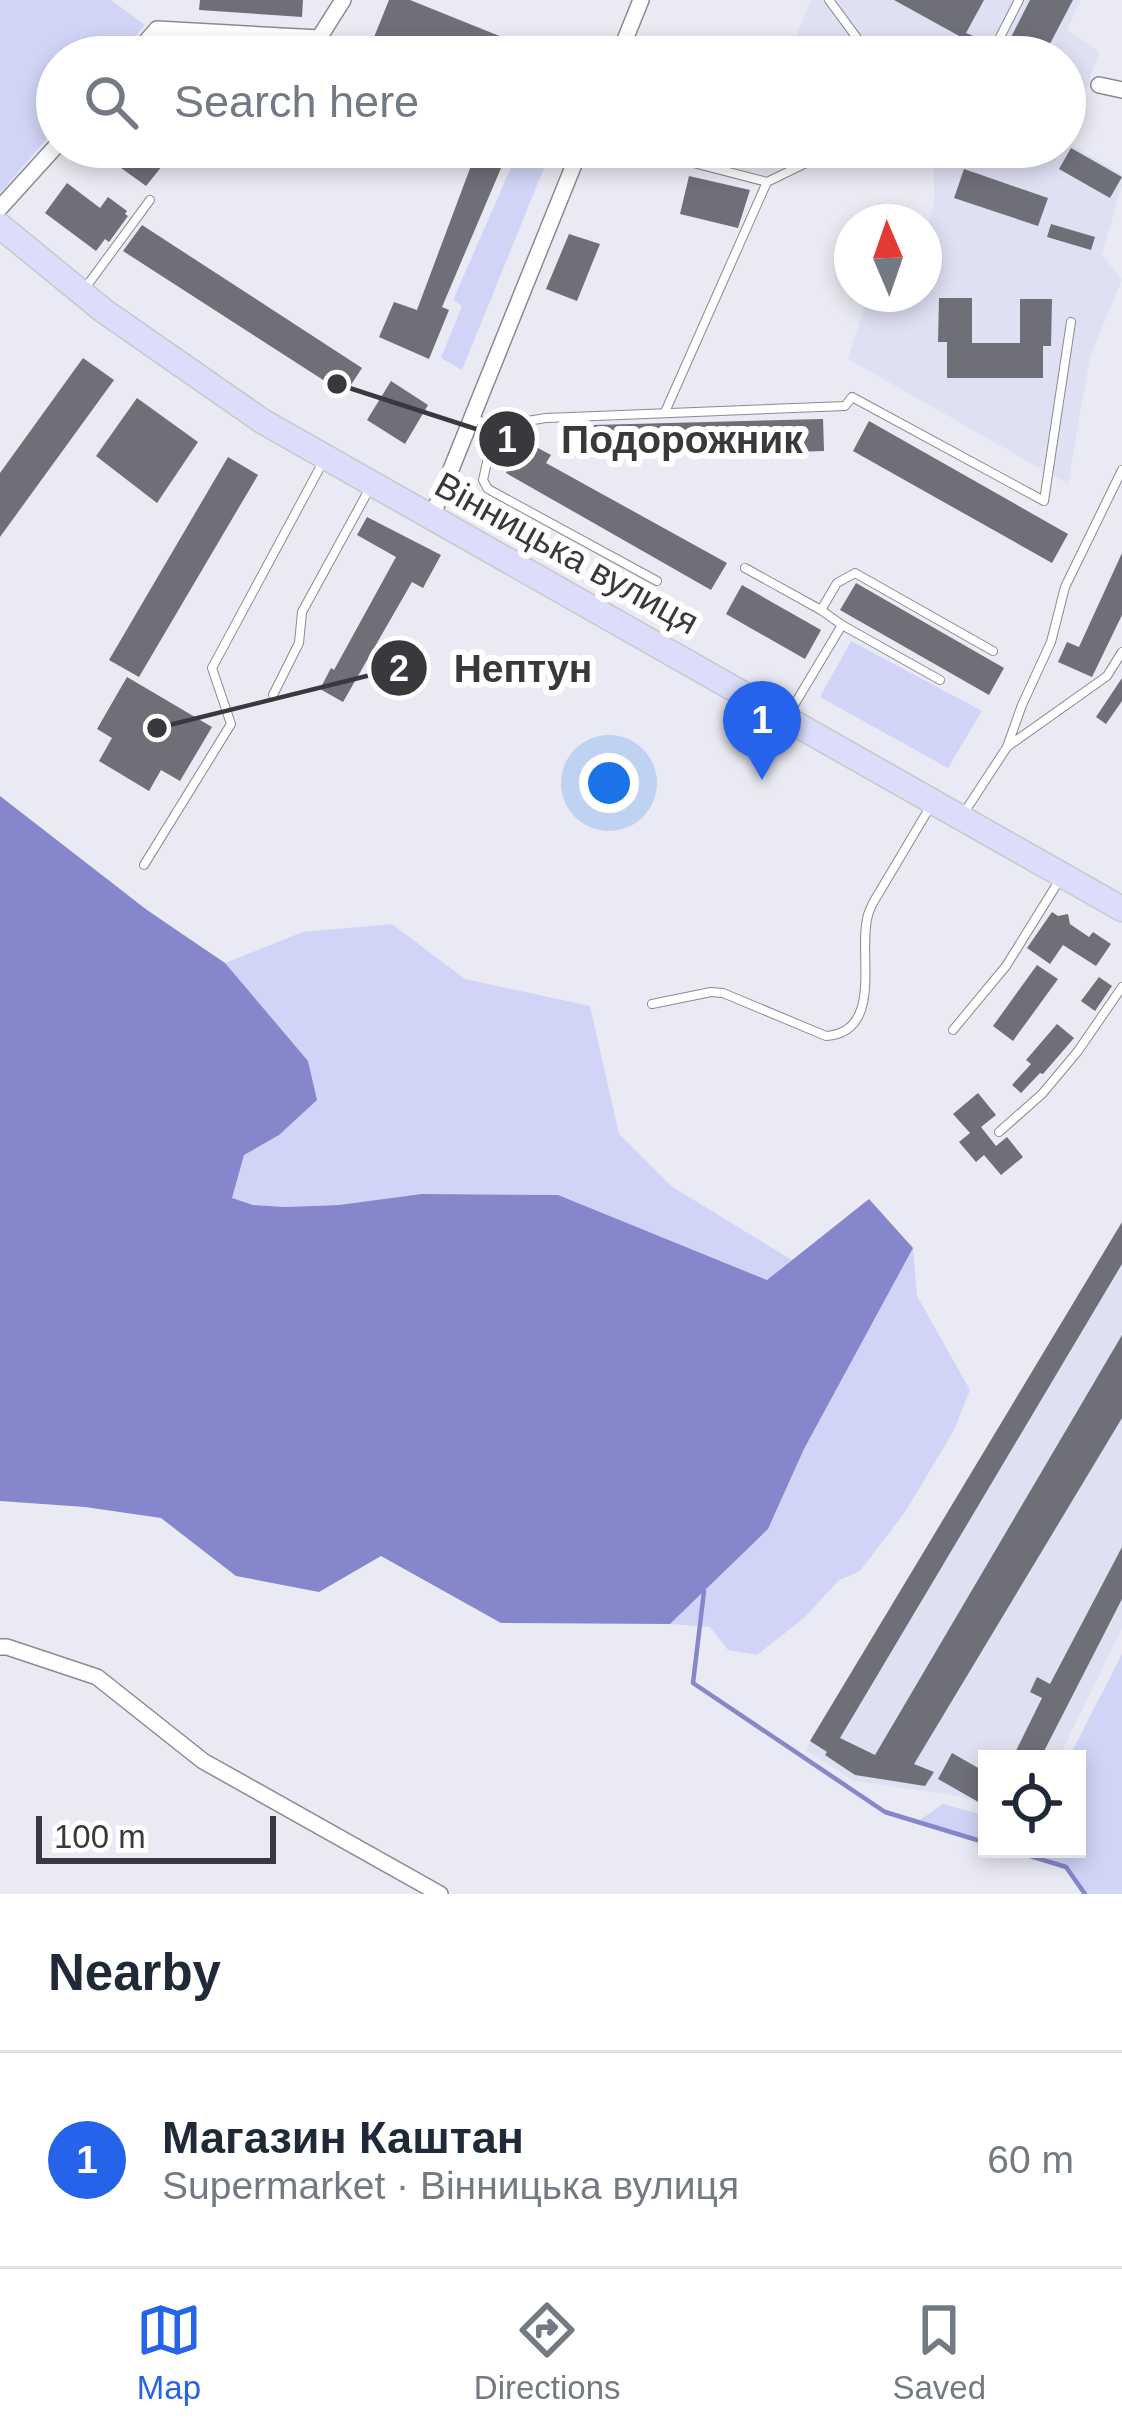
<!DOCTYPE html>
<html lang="en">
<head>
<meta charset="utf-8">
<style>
	:root { --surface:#fff; --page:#f6f6f7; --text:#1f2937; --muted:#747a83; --line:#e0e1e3; --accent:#2563eb }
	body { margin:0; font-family:Arial,sans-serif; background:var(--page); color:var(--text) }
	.controls { position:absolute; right:36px; bottom:36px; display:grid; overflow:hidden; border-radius:0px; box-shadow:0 6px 18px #0003 }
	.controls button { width:108px; height:108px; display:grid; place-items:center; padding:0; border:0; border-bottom:3px solid var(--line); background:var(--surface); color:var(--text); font:60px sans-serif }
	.compass { position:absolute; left:834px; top:204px; width:108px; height:108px; border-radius:50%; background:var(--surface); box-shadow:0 6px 18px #0003; rotate:358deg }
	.scale { position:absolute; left:36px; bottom:30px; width:240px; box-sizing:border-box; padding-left:12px; border:6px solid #39393d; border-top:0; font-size:33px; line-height:42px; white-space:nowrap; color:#39393d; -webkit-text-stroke:9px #fff; paint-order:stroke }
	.you { position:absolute; left:609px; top:783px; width:42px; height:42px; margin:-30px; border:9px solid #fff; border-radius:50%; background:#1a73e8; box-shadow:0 0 0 18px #1a73e833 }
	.badge { display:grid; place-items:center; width:78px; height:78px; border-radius:50%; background:var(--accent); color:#fff; font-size:39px; font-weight:700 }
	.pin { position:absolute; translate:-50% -99px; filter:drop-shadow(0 3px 6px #0008) }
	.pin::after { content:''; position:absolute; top:63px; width:42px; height:36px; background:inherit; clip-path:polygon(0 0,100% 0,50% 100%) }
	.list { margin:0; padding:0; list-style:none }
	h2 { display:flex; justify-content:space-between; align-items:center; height:156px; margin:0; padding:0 48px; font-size:51px }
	h2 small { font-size:39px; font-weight:400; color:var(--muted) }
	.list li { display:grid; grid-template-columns:78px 1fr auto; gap:36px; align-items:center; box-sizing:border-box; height:216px; padding:0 48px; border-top:3px solid var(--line) }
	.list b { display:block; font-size:45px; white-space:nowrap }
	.list p { margin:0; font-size:39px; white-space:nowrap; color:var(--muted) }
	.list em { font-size:39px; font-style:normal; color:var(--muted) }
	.icon { flex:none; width:66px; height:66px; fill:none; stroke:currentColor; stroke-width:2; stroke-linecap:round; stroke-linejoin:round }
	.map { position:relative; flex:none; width:1122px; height:1894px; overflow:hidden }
	.search { position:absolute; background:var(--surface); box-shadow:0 6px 18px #0003; left:36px; right:36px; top:36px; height:132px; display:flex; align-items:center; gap:30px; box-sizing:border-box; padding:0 42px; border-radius:66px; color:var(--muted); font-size:45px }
	.sheet { height:372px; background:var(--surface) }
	nav { display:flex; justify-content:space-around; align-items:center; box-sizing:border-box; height:168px; border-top:3px solid var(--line); background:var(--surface); font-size:33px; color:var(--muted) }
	nav a { display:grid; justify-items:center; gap:6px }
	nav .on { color:var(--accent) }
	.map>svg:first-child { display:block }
	.built { fill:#dfe0f2 }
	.green { fill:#d2d4f7 }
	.water { fill:#8686cc }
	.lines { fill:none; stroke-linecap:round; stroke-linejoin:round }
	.stream { stroke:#8686cc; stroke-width:4.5 }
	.building { fill:#6f6f78 }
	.lane-casing { stroke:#8a8a94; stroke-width:10 }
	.street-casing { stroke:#8a8a94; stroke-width:18 }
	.primary-casing { stroke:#c8c8c9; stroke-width:27 }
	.lane { stroke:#fff; stroke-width:8 }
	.street { stroke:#fff; stroke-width:15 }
	.primary { stroke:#dcddfb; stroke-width:24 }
	.labels { text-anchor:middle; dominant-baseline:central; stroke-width:12; stroke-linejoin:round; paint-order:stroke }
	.street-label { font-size:36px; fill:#39393d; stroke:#fff }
	.leader { fill:none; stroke:#39393d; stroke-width:4.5 }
	.callout-dot { fill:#39393d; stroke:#fff; stroke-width:4.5 }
	.mark-label { font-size:36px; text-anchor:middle; font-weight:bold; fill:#fff }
	.callout-label { font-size:39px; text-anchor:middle; font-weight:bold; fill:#39393d; stroke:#fff; stroke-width:12; stroke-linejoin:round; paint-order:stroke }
</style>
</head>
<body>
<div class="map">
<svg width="1122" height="1894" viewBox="0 0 1122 1894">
	<rect width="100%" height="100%" fill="#eaeaf4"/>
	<g class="built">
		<polygon points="811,0 1080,0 1067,30 1099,52 1068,142 1122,175 1122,184 1102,255 1122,280 1090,356 1068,484 848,359 864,308 873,294 924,294 924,240 934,203 934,162 926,147 1065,147 1065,57 831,57 795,39"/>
		<polygon points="1122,1222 1122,1629 1058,1759 987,1759 987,1806 960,1796 854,1781 805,1750"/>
	</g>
	<g class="green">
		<polygon points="0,0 111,0 145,25 117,57 57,57 57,127 0,193"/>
		<polygon points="520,147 549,156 462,370 441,358 462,306 453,300"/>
		<polygon points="851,641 982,711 948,768 820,697"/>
		<polygon points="392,924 465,979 590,1006 619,1134 671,1186 792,1260 768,1280 558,1196 285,1207 253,1205 231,1198 244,1155 225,963 303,932"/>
		<polygon points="913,1248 917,1296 970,1390 954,1430 905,1512 860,1571 839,1580 804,1618 757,1655 728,1650 710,1627 670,1624 768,1529 804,1449"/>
		<polygon points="1122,1654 1122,1894 1085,1894 1066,1867 1007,1849 1077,1849 1077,1759 1068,1759"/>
		<polygon points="943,1804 987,1816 987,1843 917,1822"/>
	</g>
	<polygon class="water" points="0,796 147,910 225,963 308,1061 317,1100 279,1135 244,1155 232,1198 253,1205 285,1207 339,1205 422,1194 558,1195 767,1280 869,1199 913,1248 804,1449 768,1529 670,1624 501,1623 381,1556 319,1592 236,1576 161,1518 85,1507 0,1501"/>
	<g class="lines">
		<g class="stream">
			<polyline points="704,1591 693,1683 885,1812 987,1843"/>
			<polyline points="1007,1849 1066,1867 1085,1894"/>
		</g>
	</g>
	<g class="building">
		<polygon points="200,0 303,0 302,17 199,10"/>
		<polygon points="389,0 410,0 552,57 455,57 410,39 402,57 366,57"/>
		<polygon points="894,0 984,0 966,33 1005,49 1030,0 1073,0 1043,57 952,57 961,37"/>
		<polygon points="92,147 160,147 171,155 146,186"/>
		<polygon points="478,147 510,147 442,307 449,310 429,359 379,337 394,302 417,310"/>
		<polygon points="1071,148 1122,177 1110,198 1059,169"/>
		<polygon points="964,169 1048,198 1038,226 954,198"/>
		<polygon points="689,176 750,190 738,228 680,214"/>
		<polygon points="67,183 100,208 108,197 127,211 125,214 128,216 109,242 105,239 96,251 45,213"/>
		<polygon points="1051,224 1095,237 1091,250 1047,237"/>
		<polygon points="142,225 362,368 345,394 123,251"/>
		<polygon points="569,234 600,244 577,301 546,289"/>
		<polygon points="939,298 972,298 972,343 1020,343 1020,299 1052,299 1051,346 1043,346 1043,378 947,378 947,342 938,342"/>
		<polygon points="83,358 114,380 0,537 0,473"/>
		<polygon points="391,381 428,405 405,444 367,420"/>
		<polygon points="137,398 198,442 157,503 96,456"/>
		<polygon points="823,419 824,451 595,458 594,425"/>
		<polygon points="869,421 1068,534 1052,563 853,451"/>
		<polygon points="525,441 551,455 546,463 727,563 711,590 506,473"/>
		<polygon points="228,457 258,475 139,677 109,660"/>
		<polygon points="367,517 441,555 423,588 412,582 343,702 320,689 331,668 334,670 396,557 357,535"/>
		<polygon points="1122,553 1122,615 1092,677 1058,662 1067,642 1079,647"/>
		<polygon points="856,583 1004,668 989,695 840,610"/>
		<polygon points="742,585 821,630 805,659 726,614"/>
		<polygon points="127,677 212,727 180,781 161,770 149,791 99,761 112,738 97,729"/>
		<polygon points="1122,678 1122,701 1106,724 1096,717"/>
		<polygon points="1052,912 1058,916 1068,914 1070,924 1089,937 1093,932 1111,944 1096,966 1063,945 1050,964 1027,948"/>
		<polygon points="1037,965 1058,979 1013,1041 993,1026"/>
		<polygon points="1099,977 1112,986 1095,1011 1081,1001"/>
		<polygon points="1057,1024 1074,1038 1043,1074 1040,1073 1021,1093 1012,1085 1031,1064 1026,1060"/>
		<polygon points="978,1093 996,1115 981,1127 996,1146 1007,1137 1023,1157 1001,1175 984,1155 976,1162 959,1142 970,1133 953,1114"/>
		<polygon points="1122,1222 1122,1264 840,1738 875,1755 1122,1335 1122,1418 914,1764 934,1772 925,1786 855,1775 825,1755 827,1752 810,1741"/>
		<polygon points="1122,1547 1122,1599 1040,1759 1012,1759 1042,1698 1030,1692 1037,1677 1050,1684"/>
		<polygon points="952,1753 987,1773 987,1795 982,1804 938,1779"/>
	</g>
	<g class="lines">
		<g class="lane-casing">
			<g id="lane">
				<polyline points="829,0 871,57"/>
				<polyline points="999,39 1019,0"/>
				<polyline points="632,147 767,182 839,147"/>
				<polyline points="83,291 150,200"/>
				<polyline points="665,412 767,182"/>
				<polyline points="474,419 495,426 546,418 845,406 852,397 1044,501 1071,322"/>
				<polyline points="495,426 483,480 488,489 657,581"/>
				<polyline points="745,568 821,610 842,625 787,717"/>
				<polyline points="821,610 837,583 855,573 993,651"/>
				<polyline points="842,625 940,680"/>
				<polyline points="273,695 299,643 302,612 371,486"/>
				<polyline points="1007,747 1022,705 1051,642 1065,587 1122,470"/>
				<polyline points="962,816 1007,747 1107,676 1122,652"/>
				<polyline points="144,865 231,724 212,668 324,460"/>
				<path d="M652,1004L711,992L723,993L826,1036C885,1032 857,951 868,915C871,903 880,892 886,881C901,856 915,832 930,807"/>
				<polyline points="953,1030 1006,966 1062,876"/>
				<polyline points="999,1132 1042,1094 1078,1051 1122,987"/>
			</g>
		</g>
		<g class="street-casing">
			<g id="street">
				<polyline points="133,57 157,29 319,38 343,0"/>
				<polyline points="618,57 641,0"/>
				<polyline points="1099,85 1122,90"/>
				<polyline points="0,208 57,145"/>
				<polyline points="431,519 581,147"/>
				<polyline points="0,1647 7,1647 97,1677 203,1761 440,1894"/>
			</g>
		</g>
		<g class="primary-casing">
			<polyline id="primary" points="0,226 104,311 262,421 1122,909"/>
		</g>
		<use href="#lane" class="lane"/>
		<use href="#street" class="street"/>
		<use href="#primary" class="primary"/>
	</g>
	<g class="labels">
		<g class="street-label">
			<text transform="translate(567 553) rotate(29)">Вінницька вулиця</text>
		</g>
	</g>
	<path class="leader" d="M337 384L507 439M157 728L399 668"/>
	<g class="callout-dot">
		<circle cx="337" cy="384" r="12"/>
		<circle cx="157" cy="728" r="12"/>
		<circle cx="507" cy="439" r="30"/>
		<circle cx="399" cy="668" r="30"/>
	</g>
	<g class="mark-label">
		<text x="507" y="452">1</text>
		<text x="399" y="681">2</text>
	</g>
	<g class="callout-label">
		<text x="682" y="453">Подорожник</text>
		<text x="523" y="682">Нептун</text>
	</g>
</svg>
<div class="controls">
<button><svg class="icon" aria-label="locate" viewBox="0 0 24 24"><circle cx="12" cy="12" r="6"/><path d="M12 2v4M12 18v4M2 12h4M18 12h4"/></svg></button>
</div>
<svg class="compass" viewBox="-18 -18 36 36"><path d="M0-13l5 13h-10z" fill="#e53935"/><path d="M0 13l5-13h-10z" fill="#747a83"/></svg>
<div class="scale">100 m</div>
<div class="you"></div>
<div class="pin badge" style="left:762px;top:780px">1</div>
<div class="search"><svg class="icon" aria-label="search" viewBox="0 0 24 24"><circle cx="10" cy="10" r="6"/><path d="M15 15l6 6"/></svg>Search here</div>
</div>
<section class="sheet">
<h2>Nearby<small></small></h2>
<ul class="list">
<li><span class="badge">1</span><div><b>Магазин Каштан</b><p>Supermarket · Вінницька вулиця</p></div><em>60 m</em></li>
</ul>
</section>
<nav>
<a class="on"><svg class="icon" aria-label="map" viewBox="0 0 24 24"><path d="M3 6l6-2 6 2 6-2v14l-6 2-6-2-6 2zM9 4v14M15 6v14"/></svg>Map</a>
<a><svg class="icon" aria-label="directions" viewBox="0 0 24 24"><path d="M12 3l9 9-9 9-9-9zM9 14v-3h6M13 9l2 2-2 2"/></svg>Directions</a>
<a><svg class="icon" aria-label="saved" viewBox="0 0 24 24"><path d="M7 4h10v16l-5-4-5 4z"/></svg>Saved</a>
</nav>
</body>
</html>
